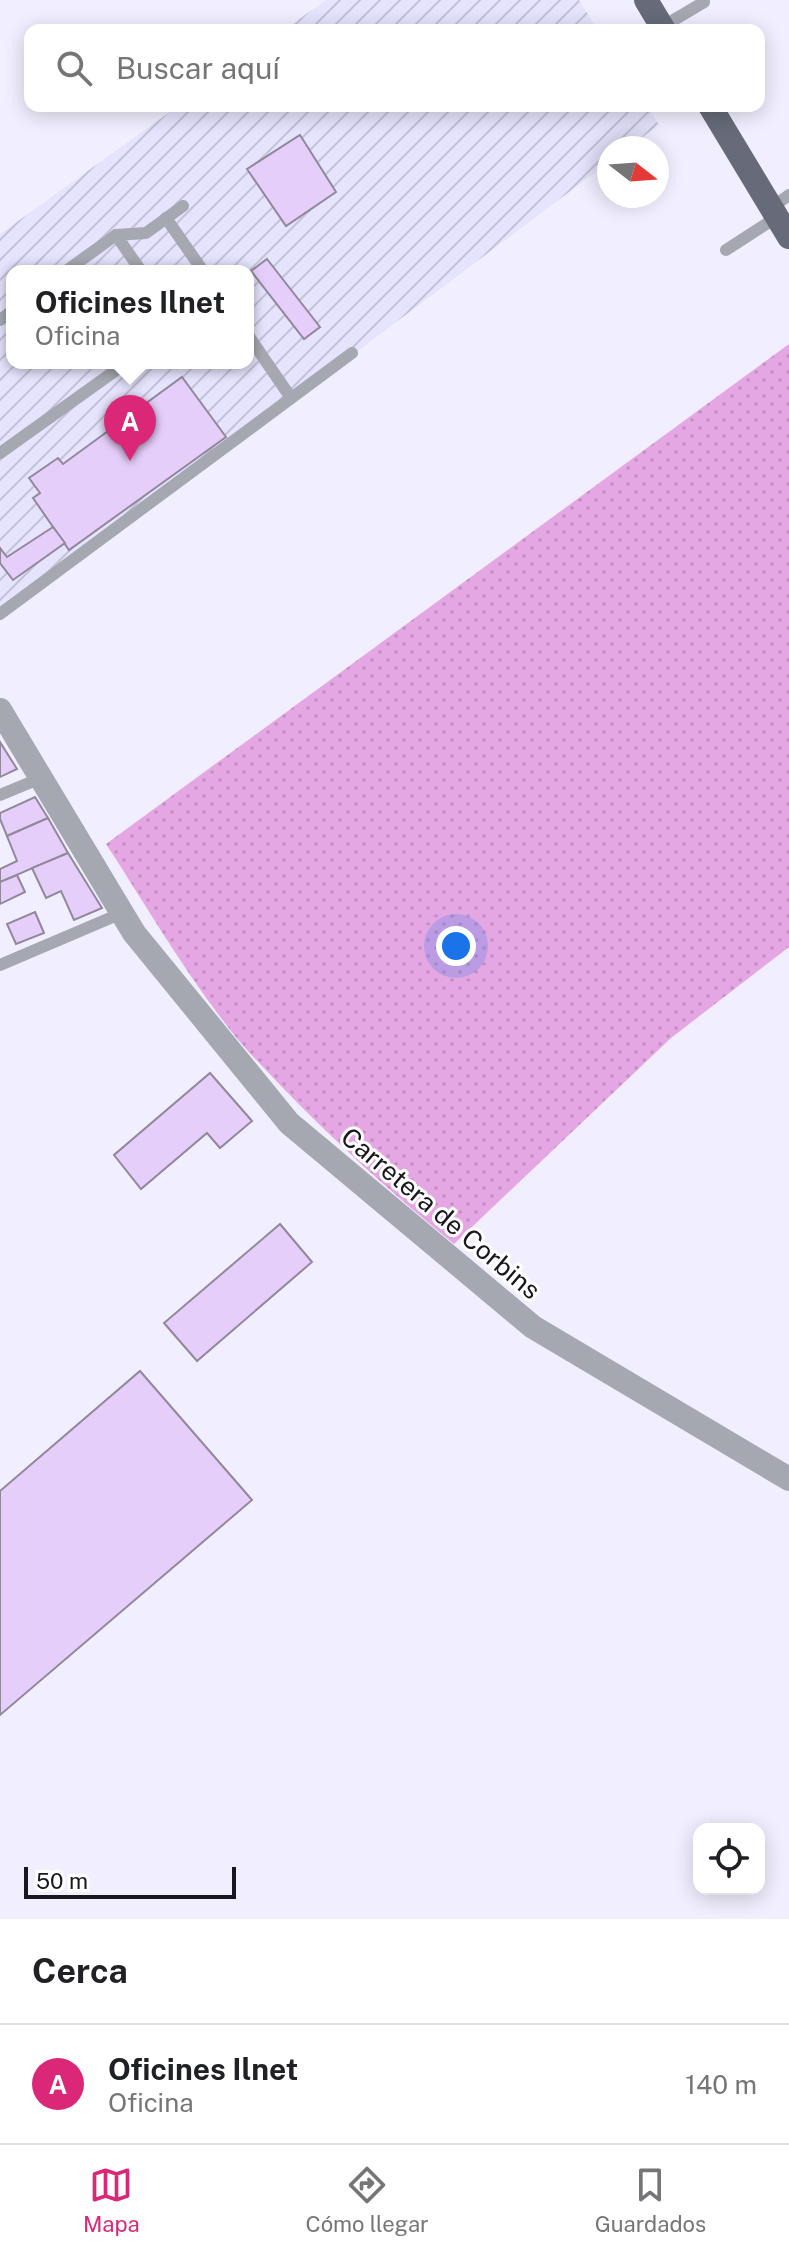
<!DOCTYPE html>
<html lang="es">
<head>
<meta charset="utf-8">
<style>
	:root { --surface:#fff; --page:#f6f6f6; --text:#202124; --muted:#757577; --line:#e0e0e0; --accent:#db2777 }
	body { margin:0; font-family:"Public Sans",sans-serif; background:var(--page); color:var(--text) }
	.controls { position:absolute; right:24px; bottom:24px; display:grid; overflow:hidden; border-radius:16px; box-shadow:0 4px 20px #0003 }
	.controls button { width:72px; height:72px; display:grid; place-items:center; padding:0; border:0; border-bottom:2px solid var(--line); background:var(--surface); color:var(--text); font:40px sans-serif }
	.compass { position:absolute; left:597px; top:136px; width:72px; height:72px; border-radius:50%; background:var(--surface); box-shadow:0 4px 20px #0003; rotate:107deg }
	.scale { position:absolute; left:24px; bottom:20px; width:212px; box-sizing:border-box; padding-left:8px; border:4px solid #18171e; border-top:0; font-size:22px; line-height:28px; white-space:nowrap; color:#18171e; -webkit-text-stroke:6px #fff; paint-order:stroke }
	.you { position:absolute; left:456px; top:946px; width:28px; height:28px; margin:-20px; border:6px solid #fff; border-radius:50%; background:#1a73e8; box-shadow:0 0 0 12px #1a73e833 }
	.badge { display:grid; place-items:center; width:52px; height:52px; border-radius:50%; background:var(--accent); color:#fff; font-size:26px; font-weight:700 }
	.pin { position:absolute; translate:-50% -66px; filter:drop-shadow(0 2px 4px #0008) }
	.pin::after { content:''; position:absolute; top:42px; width:28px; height:24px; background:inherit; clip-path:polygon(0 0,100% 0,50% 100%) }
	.popup { position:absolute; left:6px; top:265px; width:248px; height:104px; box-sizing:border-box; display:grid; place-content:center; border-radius:16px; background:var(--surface); filter:drop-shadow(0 2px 6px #0005); font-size:26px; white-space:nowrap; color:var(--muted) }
	.popup b { font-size:30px; color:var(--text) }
	.popup::after { content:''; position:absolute; left:50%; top:100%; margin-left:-16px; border:16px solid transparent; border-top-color:var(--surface) }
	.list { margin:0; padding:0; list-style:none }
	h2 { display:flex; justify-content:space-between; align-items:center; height:104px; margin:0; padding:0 32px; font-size:34px }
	h2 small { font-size:26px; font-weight:400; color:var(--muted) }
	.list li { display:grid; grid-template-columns:52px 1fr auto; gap:24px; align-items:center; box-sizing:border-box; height:120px; padding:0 32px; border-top:2px solid var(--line) }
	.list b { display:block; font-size:30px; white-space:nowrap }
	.list p { margin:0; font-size:26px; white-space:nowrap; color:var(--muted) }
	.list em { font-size:26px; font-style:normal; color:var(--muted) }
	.icon { flex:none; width:44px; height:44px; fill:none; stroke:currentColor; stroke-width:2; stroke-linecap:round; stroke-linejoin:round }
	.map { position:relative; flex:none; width:789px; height:1919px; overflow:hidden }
	.search { position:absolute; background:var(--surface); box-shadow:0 4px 20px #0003; left:24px; right:24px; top:24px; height:88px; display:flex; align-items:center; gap:20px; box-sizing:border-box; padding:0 28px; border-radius:16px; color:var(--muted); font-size:30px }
	.sheet { height:224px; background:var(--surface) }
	nav { display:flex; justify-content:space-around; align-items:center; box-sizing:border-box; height:112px; border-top:2px solid var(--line); background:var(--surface); font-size:22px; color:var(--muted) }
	nav a { display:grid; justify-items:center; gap:4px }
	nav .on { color:var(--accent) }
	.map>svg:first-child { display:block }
	.industrial { fill:url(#industrial-furrows); fill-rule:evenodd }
	.grass { fill:url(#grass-dots) }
	.building { fill:#e6cefb; stroke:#918899; stroke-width:2 }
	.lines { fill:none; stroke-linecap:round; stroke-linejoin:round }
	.service { stroke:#a5a8b0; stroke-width:12 }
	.tertiary { stroke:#a5a8b0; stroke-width:24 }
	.primary { stroke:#676b79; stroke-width:24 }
	.labels { text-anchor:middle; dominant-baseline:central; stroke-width:6; stroke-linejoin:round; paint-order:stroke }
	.street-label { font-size:26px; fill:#18171e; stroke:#fff }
</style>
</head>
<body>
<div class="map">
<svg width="789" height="1919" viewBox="0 0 789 1919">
	<defs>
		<pattern id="industrial-furrows" width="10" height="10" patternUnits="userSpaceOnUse" patternTransform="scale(2)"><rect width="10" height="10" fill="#e5e3fd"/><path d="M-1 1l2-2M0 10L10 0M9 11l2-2" fill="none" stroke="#c4c2d8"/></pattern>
		<pattern id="grass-dots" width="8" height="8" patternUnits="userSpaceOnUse" patternTransform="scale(2)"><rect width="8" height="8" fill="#e4a7e4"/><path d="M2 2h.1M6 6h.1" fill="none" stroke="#c38fc3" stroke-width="1.8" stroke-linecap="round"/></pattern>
	</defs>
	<rect width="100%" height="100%" fill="#f1efff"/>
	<g class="industrial">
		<polygon points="326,0 579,0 598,30 284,30"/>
		<path d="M178,106H647L659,125L628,148H609V162L0,620V563L13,580L65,543L70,549L226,437L182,377L63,464L57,458L30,478L40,493L33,499L53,527L7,557L0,548V234ZM299,135L336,192L287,226L248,169ZM12,271H248V363H12Z"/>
	</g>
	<path class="grass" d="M789,344V947L671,1038L454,1244C394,1195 336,1143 282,1087C261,1065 239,1043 221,1018C179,963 144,902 106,844Z"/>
	<g class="building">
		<polygon points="300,135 336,192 286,226 247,169"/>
		<polygon points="267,259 320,327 304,339 251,271"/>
		<polygon points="182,377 226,437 69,550 33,498 40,493 29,478 58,458 63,464"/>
		<polygon points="53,527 65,543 13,580 0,563 0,548 7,557"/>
		<polygon points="0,742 17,769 0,777"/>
		<polygon points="35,797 48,818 7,836 0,819 0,813"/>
		<polygon points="48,818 68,853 0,882 0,869 17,861 7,836"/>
		<polygon points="68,853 102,908 74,920 61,891 46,898 32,868"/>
		<polygon points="17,875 25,892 0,904 0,882"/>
		<polygon points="35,912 44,933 16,944 7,924"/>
		<polygon points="210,1073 252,1121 220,1148 207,1133 141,1189 114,1155"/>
		<polygon points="280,1224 312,1262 197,1361 164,1323"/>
		<polygon points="140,1371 252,1500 0,1715 0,1491"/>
	</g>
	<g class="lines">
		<g class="service">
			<polyline points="662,27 704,2"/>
			<polyline points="771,208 789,195"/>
			<polyline points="166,218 203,271"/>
			<polyline points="726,250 777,217"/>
			<polyline points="66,271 116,235"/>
			<polyline points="141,271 116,235 146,233 183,206"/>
			<polyline points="0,320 12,311"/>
			<polyline points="248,335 291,398"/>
			<polyline points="0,453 126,363"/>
			<polyline points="0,614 352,353"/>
			<polyline points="0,795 41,778"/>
			<polyline points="0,965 122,913"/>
		</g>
		<polyline class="tertiary" points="0,710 134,933 289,1123 533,1327 789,1479"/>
		<g class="primary">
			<polyline points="646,0 664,30"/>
			<polyline points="710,106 789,237"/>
		</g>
	</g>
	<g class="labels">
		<g class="street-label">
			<text transform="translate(441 1213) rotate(40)">Carretera de Corbins</text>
		</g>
	</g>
</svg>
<div class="controls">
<button><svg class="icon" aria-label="locate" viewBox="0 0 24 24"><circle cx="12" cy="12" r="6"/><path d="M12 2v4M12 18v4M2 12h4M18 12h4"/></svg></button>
</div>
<svg class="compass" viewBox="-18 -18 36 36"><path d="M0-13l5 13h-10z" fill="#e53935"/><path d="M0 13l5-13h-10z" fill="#757577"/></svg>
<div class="scale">50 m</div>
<div class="you"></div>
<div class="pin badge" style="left:130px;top:461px">A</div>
<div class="popup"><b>Oficines Ilnet</b>Oficina</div>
<div class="search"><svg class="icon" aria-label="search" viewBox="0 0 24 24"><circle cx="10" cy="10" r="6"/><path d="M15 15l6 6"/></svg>Buscar aquí</div>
</div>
<section class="sheet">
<h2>Cerca<small></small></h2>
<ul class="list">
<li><span class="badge">A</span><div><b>Oficines Ilnet</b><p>Oficina</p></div><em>140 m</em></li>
</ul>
</section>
<nav>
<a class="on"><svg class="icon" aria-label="map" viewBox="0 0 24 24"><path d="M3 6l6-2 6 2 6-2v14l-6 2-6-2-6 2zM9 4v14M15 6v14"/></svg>Mapa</a>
<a><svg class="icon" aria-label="directions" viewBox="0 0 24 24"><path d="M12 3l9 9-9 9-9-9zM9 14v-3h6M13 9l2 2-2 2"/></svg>Cómo llegar</a>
<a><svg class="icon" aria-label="saved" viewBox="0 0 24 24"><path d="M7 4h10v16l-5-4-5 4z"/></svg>Guardados</a>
</nav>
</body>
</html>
